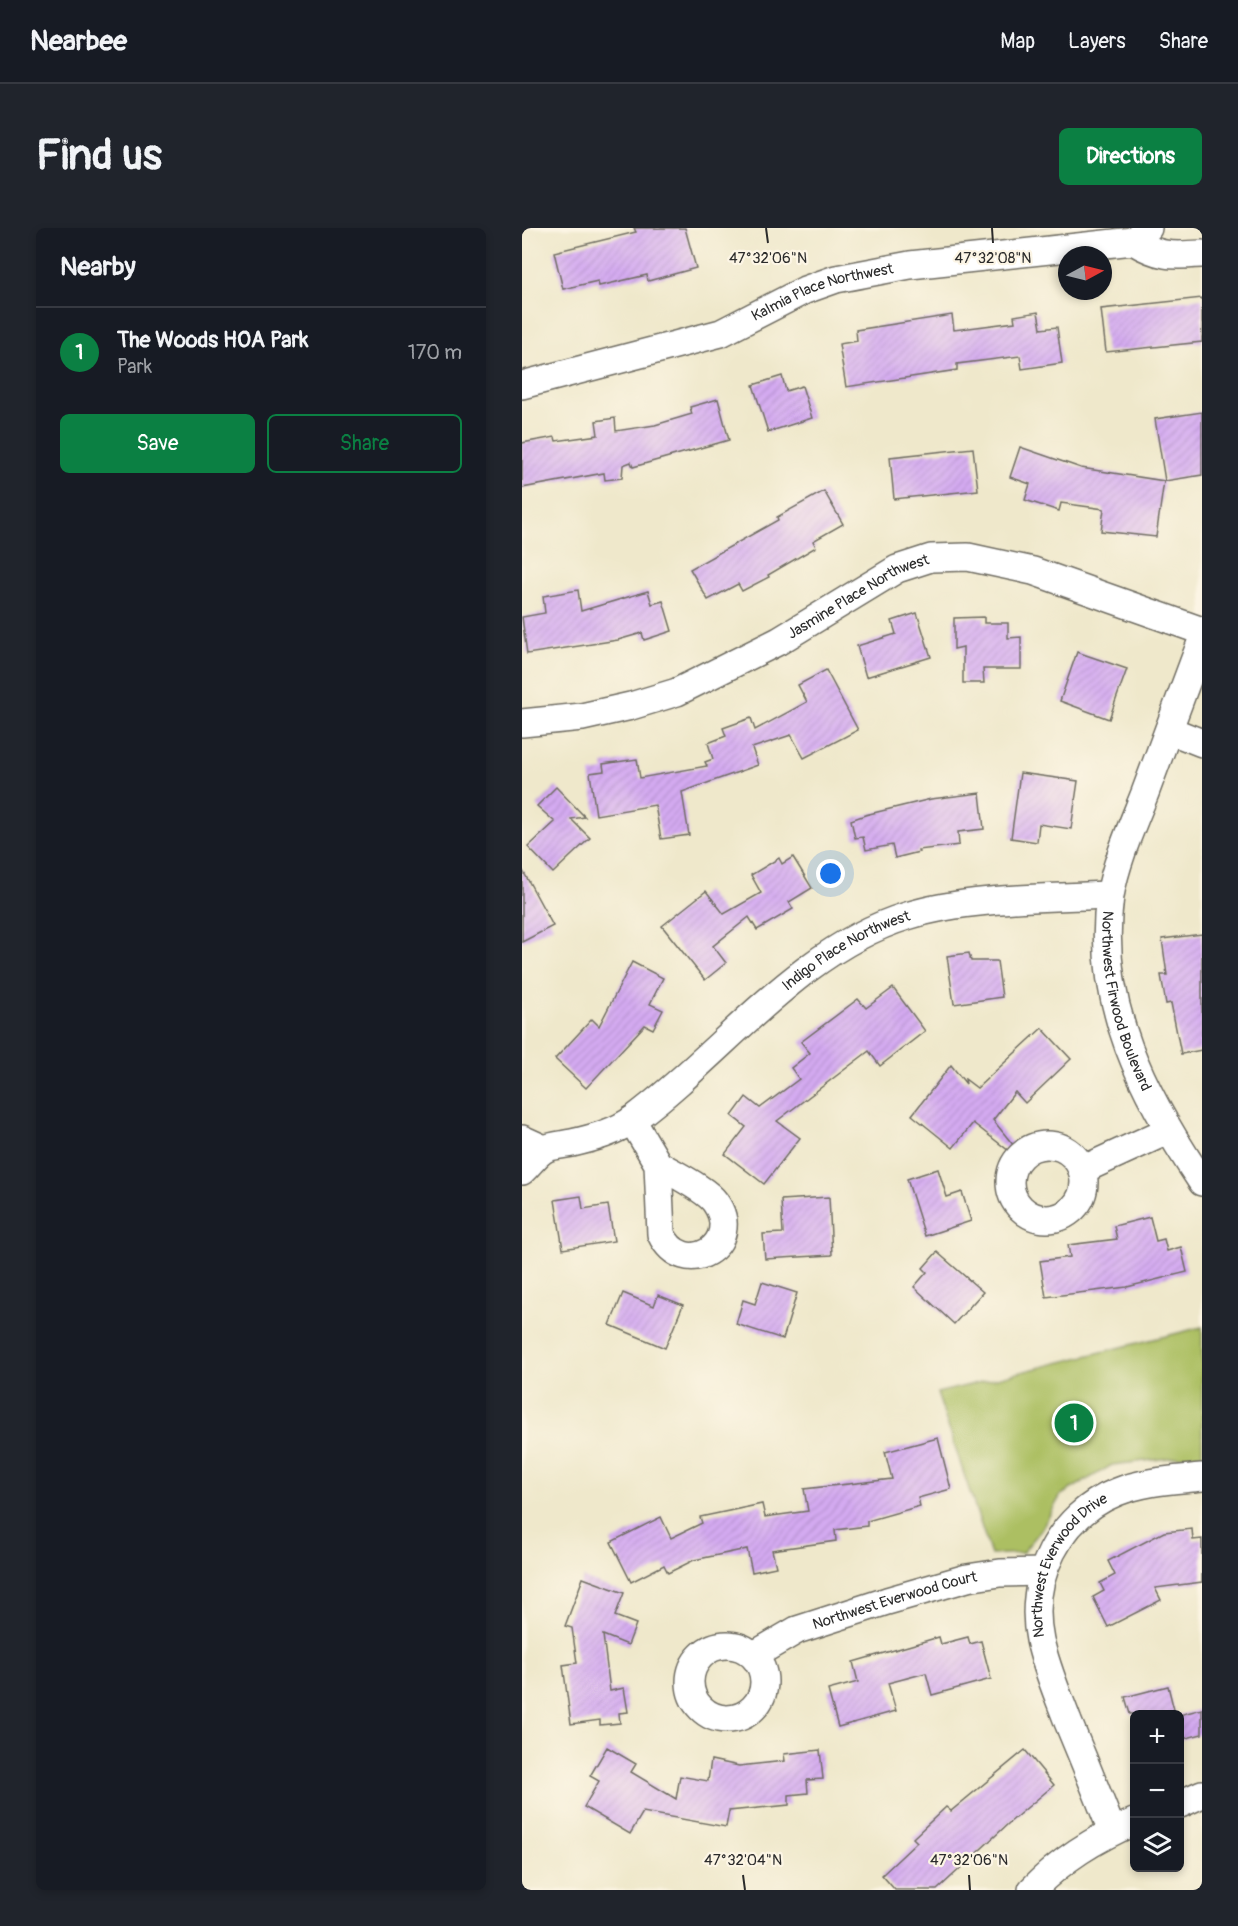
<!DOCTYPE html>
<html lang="en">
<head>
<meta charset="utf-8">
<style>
	:root { --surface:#171b24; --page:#20242c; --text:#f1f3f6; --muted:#9ea1a6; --line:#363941; --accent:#0b8043 }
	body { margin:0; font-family:Pangolin,sans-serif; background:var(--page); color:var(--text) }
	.controls { position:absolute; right:18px; bottom:18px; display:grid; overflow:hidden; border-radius:9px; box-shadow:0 3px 9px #0003 }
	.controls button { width:54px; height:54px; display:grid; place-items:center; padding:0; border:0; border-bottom:2px solid var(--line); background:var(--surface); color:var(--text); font:30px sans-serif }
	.compass { position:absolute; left:536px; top:18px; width:54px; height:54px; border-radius:50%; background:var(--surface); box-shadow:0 3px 9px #0003; rotate:83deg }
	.you { position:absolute; left:309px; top:646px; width:21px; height:21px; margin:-15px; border:4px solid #fff; border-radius:50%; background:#1a73e8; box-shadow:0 0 0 9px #1a73e833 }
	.badge { display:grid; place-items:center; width:39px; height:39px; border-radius:50%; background:var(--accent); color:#fff; font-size:20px; font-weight:700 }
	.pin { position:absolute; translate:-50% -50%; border:3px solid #fff; box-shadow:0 2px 6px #0006 }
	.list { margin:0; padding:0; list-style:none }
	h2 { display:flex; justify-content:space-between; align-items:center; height:78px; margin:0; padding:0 24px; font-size:26px }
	h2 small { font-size:20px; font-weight:400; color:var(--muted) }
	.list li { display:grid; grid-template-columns:39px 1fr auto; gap:18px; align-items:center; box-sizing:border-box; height:90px; padding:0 24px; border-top:2px solid var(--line) }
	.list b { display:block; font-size:22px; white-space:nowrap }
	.list p { margin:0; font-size:20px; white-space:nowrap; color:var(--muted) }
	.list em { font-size:20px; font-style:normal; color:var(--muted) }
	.actions { display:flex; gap:12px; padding:18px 24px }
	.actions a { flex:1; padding:14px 0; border:2px solid var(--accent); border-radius:9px; text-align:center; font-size:21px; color:var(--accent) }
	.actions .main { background:var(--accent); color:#fff }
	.icon { flex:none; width:33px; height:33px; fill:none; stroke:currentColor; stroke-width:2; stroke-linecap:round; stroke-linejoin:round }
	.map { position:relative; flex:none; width:680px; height:1662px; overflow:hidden; border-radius:9px }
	header { display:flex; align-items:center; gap:36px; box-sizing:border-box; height:84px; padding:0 30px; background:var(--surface); border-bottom:2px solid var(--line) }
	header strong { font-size:28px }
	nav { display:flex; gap:33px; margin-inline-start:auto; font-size:21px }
	.intro { display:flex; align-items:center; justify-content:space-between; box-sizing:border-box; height:144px; padding:0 36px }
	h1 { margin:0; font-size:42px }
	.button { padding:15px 27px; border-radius:9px; background:var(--accent); color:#fff; font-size:21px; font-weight:700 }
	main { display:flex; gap:36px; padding:0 36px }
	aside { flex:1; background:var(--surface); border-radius:9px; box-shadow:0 3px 9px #0003 }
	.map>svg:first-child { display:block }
	.green { fill:#acbf62; stroke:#6c7546; stroke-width:1.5 }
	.building { fill:url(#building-hatch) }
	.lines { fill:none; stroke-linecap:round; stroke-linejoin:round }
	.street-casing { stroke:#706d63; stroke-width:30 }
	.street { stroke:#fff; stroke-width:27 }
	.ticks { fill:none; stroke:#2b2b2b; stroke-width:2 }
	.labels { text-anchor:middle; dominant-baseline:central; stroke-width:4.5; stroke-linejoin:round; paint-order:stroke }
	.street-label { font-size:15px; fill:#2b2b2b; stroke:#fcf5e5 }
	.ticks-label { font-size:15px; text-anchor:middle; fill:#2b2b2b; stroke:#fcf5e5; stroke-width:4.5; stroke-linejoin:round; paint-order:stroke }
</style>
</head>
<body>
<header>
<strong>Nearbee</strong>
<nav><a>Map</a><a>Layers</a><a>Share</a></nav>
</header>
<div class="intro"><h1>Find us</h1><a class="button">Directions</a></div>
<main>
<aside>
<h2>Nearby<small></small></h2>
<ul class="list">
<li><span class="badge">1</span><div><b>The Woods HOA Park</b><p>Park</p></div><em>170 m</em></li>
</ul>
<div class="actions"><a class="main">Save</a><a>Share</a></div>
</aside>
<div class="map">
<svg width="680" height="1662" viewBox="0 0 680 1662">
	<defs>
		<pattern id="building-hatch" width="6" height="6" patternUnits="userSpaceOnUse" patternTransform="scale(1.5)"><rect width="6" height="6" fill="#d4aaf1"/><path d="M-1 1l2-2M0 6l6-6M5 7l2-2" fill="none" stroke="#b692cf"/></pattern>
	</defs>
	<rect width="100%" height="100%" fill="#fcf5e5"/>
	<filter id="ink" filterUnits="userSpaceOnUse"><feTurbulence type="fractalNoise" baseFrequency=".0167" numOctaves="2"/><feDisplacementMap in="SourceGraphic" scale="12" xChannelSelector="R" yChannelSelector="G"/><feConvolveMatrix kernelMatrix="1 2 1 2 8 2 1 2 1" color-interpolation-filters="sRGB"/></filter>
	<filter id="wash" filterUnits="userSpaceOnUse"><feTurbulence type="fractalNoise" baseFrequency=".008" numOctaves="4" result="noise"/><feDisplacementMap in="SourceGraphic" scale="24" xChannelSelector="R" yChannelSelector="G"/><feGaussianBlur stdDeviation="1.35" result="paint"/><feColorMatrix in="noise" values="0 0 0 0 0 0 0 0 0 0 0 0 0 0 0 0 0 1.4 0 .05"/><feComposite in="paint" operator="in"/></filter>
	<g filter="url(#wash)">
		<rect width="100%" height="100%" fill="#efe8cb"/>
		<polygon class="green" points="680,1099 680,1226 590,1237 539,1267 519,1302 500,1325 469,1327 415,1165"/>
		<g id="blocks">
			<g class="building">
				<polygon points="112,0 163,0 174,40 126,53 125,47 77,58 76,53 41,61 32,24 114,4"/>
				<polygon points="680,70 680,114 584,124 579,81"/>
				<polygon points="516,84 519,101 535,99 540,135 500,141 498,128 435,136 435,142 324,159 317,116 335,113 334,102 430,87 432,102 493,94 492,88"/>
				<polygon points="260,148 264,163 280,158 290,190 246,204 231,157"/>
				<polygon points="196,171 207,212 111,239 109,234 101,237 100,250 83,252 82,245 0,260 0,215 33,209 34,213 76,207 74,193 93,190 94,203 133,197 170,186 168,179"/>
				<polygon points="680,184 680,247 643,253 633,191"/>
				<polygon points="498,219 559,240 642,253 634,309 579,303 582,281 539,275 537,283 503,272 508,256 488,249"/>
				<polygon points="451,220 456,262 372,271 368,229"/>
				<polygon points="302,263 321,296 291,313 294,319 246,347 247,349 220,363 216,356 186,372 168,341 256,292 255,289"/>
				<polygon points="56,362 59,383 126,363 130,376 141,373 150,403 122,412 120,405 96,412 5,426 0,389 23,385 21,368"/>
				<polygon points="395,385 409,429 344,449 335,418 374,406 370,393"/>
				<polygon points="462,389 462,395 486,395 486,410 499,409 499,441 461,441 462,455 441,455 441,419 432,421 432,390"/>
				<polygon points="555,424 605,441 587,491 538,473"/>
				<polygon points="304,442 336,502 282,530 269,507 230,520 236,537 160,564 167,607 139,611 133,577 74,587 68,545 82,543 81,536 115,531 118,550 185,538 183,534 191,531 186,515 204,508 201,500 229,490 233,502 285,474 276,457"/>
				<polygon points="498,545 556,553 549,601 517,596 515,614 489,610"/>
				<polygon points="34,559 63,589 49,591 68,610 31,645 6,619 33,594 15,578"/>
				<polygon points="458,565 462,601 436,604 437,617 396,622 397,624 373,630 370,617 344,622 341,609 333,610 329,592 343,587 409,571"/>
				<polygon points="271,629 290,660 267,674 271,681 235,702 227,689 191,718 204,735 183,752 140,698 184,663 202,686 239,665 229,647 257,630 260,636"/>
				<polygon points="0,641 31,698 0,714"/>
				<polygon points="680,706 680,822 659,826 649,775 644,776 639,747 645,747 640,711"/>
				<polygon points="447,725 449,733 475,733 480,769 432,776 425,728"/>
				<polygon points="110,734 141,750 128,776 141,782 131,801 123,797 64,860 33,831 70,791 77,798"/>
				<polygon points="371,760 403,803 358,838 347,823 255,893 278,910 242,956 203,926 224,899 210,888 224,869 238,880 277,851 269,840 288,825 279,814 336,771 344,780"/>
				<polygon points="520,800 549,831 503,875 493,864 471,892 492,918 487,923 451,895 431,920 390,887 429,837 444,856 443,851 455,860"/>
				<polygon points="416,941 425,969 440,964 449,993 403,1008 385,951"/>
				<polygon points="59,968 61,981 86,977 92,1013 41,1021 33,972"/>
				<polygon points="307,969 310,1027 243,1031 241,1006 261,1005 259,972"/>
				<polygon points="628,989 634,1013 642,1011 645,1023 659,1019 665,1044 605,1059 524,1069 518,1033 548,1029 546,1017 595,1011 592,998"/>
				<polygon points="415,1024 461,1064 432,1096 392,1059 405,1044 401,1040"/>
				<polygon points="240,1054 275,1065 261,1111 214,1096 221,1072 233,1076"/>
				<polygon points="101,1065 132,1078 136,1067 161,1077 143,1120 88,1097"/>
				<polygon points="416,1210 429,1261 396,1270 398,1278 345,1293 345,1298 313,1302 314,1313 250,1322 254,1339 230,1344 225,1321 172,1332 146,1345 142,1337 109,1354 89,1314 139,1289 149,1310 180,1295 178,1289 240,1276 243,1289 286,1283 282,1261 370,1251 363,1224"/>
				<polygon points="670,1301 671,1312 680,1311 680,1354 633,1360 639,1372 586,1399 571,1369 582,1363 578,1355 593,1347 586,1333 642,1304"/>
				<polygon points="61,1350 102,1365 93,1388 114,1396 106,1417 81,1407 88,1463 102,1460 106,1484 97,1485 98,1495 78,1497 78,1492 49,1496 41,1437 55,1435 50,1400 43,1398"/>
				<polygon points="417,1409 419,1416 446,1409 448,1416 459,1413 469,1451 410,1467 404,1445 366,1455 374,1483 316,1499 306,1462 336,1454 331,1434"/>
				<polygon points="646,1458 653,1486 608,1486 603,1469"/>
				<polygon points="680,1481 680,1506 657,1512 657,1487"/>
				<polygon points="85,1519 114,1536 109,1544 154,1571 158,1548 186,1553 189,1532 217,1538 263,1533 262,1526 298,1522 301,1551 285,1552 286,1565 267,1567 267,1577 207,1583 204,1599 121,1584 108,1606 62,1579 77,1553 68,1548"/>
				<polygon points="503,1522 532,1557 487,1595 415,1662 373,1662 360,1647 395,1614 391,1610 424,1579 429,1583"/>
			</g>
		</g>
	</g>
	<g filter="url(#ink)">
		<use href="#blocks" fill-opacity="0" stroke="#706d63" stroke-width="1.5"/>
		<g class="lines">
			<g class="street-casing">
				<g id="street">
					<path d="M611,13C638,29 649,28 680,26"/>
					<path id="s1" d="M0,157L199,105L283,62L314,51L388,37L611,13L626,0"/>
					<path id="s2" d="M680,412C661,463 642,514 623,565C610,598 594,633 588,668C573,775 622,868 680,954"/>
					<path id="s3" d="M0,495L60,489L109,478L155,464L257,413L375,341L409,330L446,329L511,343L680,403"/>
					<polyline points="647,502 680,515"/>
					<path d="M110,892L136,936L139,1006C162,1054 223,1016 193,974C184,961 150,945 136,936"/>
					<polyline points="0,911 22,921"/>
					<circle cx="525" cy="954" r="37"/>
					<polyline points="560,942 645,903"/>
					<path id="s4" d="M0,943C7,937 15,925 23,921C30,917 41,917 50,915C72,910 94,904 113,890C202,824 277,721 385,688C445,669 525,670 588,667"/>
					<circle cx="205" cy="1454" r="37"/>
					<path id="s5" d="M232,1427L275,1402L365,1373L445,1350L478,1345L521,1344"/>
					<polyline points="658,1576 680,1566"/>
					<path id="s6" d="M590,1603C576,1567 561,1530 546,1494C536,1467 524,1440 518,1412C505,1351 537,1287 595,1264C622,1253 652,1252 680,1249"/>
					<path d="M510,1662C538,1633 574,1610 612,1594"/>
				</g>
			</g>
			<use href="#street" class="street"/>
		</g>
	</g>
	<path class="ticks" d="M244,0L246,15M470,0L471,15M221,1647L223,1662M447,1647L448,1662"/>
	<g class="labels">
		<g class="street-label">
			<text stroke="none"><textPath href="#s1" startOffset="316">Kalmia Place Northwest</textPath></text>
			<text stroke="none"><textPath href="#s3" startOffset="364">Jasmine Place Northwest</textPath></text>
			<text stroke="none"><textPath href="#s4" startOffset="399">Indigo Place Northwest</textPath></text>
			<text stroke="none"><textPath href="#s2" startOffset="380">Northwest Firwood Boulevard</textPath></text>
			<text stroke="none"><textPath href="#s6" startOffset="290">Northwest Everwood Drive</textPath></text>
			<text stroke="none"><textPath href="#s5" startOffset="152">Northwest Everwood Court</textPath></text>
		</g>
	</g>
	<g class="ticks-label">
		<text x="246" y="35">47°32'06"N</text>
		<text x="471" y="35">47°32'08"N</text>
		<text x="221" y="1637">47°32'04"N</text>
		<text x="447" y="1637">47°32'06"N</text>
	</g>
</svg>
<div class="controls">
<button>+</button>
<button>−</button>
<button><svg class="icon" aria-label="layers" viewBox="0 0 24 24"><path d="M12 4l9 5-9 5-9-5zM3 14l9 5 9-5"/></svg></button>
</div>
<svg class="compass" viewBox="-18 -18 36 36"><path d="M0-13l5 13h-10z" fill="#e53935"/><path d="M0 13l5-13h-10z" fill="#9ea1a6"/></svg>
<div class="you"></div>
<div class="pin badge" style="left:552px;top:1195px">1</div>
</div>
</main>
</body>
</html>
